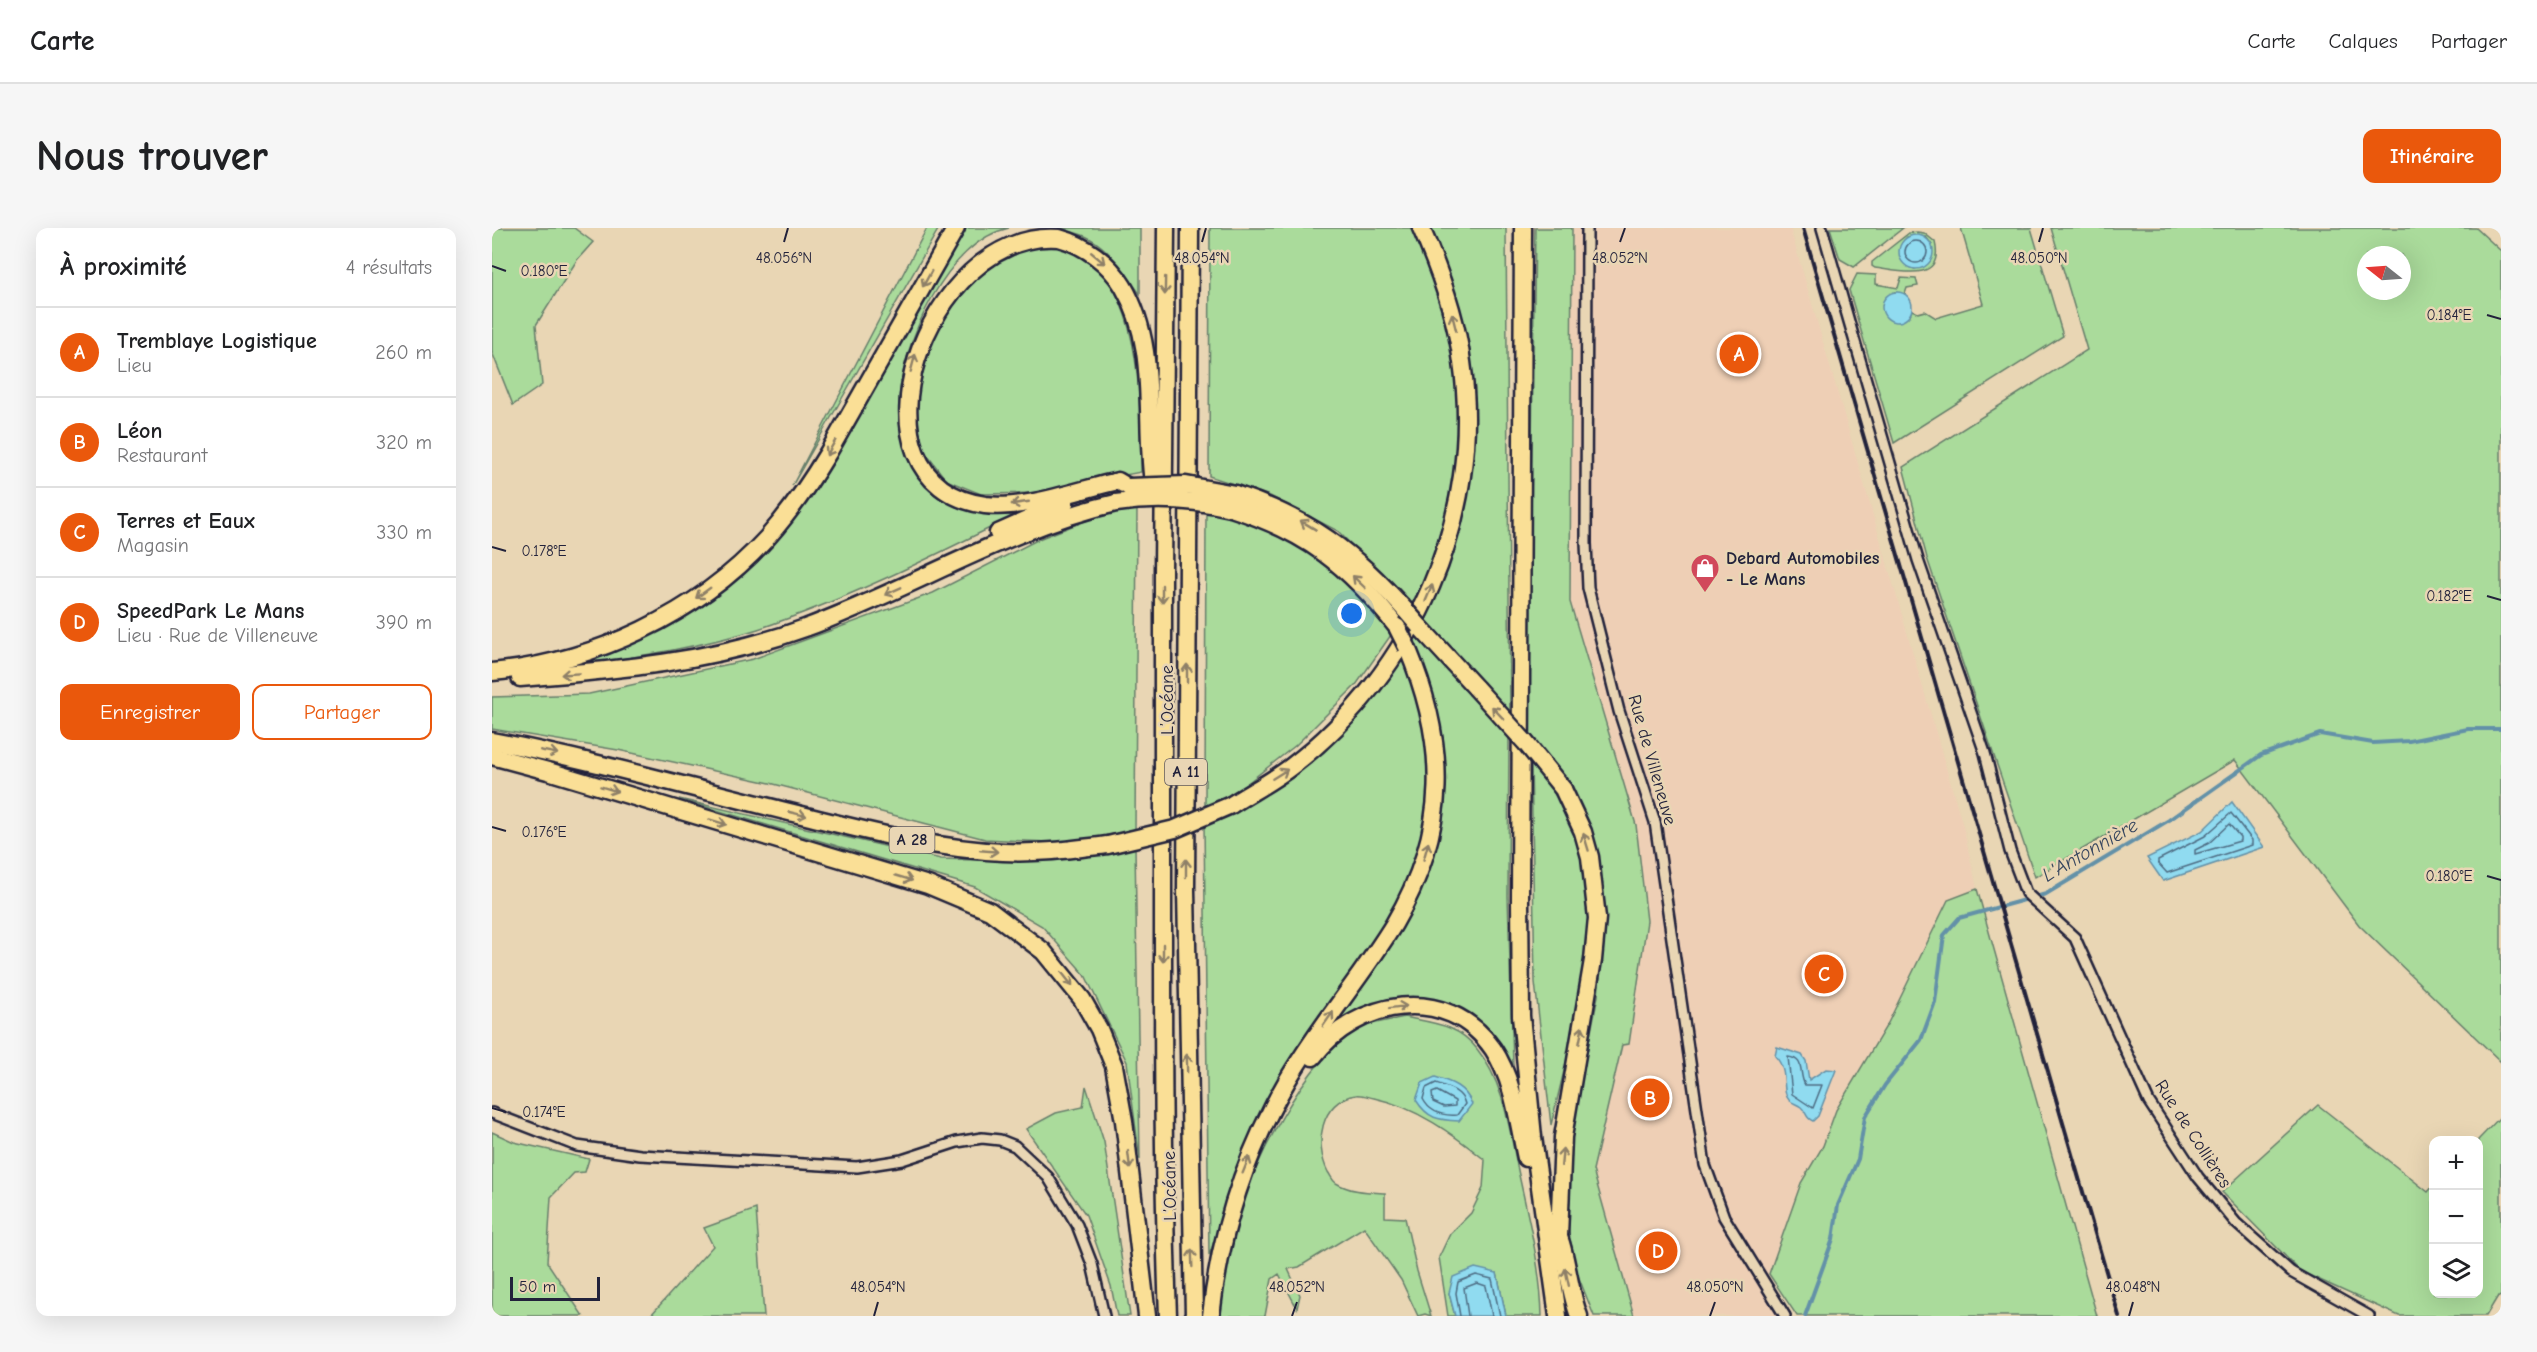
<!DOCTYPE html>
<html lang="fr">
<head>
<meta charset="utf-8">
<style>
	:root { --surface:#fff; --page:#f6f6f6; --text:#202124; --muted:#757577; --line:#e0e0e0; --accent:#ea580c }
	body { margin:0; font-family:"Comic Neue",sans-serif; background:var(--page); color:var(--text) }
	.controls { position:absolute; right:18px; bottom:18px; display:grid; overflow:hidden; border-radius:12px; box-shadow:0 6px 24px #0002 }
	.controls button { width:54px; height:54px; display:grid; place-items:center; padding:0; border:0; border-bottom:2px solid var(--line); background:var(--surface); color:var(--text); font:30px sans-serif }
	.compass { position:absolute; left:1865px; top:18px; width:54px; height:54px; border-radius:50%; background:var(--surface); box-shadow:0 6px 24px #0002; rotate:287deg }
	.scale { position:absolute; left:18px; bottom:15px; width:90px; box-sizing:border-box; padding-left:6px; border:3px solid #22223b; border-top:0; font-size:16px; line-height:21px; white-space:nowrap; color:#22223b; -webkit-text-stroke:4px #e9d6b4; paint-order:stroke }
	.you { position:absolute; left:860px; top:386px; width:21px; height:21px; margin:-15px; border:4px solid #fff; border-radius:50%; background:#1a73e8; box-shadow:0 0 0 9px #1a73e833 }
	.badge { display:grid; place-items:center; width:39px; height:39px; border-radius:50%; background:var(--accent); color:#fff; font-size:20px; font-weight:700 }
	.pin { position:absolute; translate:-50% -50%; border:3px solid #fff; box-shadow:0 2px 6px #0006 }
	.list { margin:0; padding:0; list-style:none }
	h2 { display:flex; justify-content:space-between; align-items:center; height:78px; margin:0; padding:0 24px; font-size:26px }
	h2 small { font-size:20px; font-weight:400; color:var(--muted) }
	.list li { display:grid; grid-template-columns:39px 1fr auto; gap:18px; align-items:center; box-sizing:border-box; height:90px; padding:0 24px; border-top:2px solid var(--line) }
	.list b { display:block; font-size:22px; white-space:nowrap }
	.list p { margin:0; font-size:20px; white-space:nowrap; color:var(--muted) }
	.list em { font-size:20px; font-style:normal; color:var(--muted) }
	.actions { display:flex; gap:12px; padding:18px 24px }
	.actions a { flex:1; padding:14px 0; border:2px solid var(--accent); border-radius:12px; text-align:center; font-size:21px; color:var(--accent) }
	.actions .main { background:var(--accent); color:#fff }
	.icon { flex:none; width:33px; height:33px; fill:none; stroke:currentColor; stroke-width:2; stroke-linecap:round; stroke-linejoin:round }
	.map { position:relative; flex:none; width:2009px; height:1088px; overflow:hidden; border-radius:12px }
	header { display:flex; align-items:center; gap:36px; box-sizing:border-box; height:84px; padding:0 30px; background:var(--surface); border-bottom:2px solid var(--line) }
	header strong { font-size:28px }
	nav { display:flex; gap:33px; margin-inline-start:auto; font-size:21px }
	.intro { display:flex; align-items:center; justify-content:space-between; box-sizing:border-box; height:144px; padding:0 36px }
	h1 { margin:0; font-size:42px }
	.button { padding:15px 27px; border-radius:12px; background:var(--accent); color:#fff; font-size:21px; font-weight:700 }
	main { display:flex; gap:36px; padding:0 36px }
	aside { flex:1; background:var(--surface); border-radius:12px; box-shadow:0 6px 24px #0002 }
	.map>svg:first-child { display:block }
	.built { fill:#eecfb5 }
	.green { fill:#aadb9b; stroke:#667e6b; stroke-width:1.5; fill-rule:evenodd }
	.water { fill:#90dbf0; stroke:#6491a8; stroke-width:1.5 }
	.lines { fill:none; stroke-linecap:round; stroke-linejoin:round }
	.shore { stroke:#4e6c83; stroke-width:1.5 }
	.stream { stroke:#6491a8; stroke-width:4 }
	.street-casing { stroke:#22223b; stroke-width:14 }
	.highway-casing { stroke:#22223b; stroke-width:21 }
	.street { stroke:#e9d6b4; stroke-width:9 }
	.highway { stroke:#fadf96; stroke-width:16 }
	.rail { stroke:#22223b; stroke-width:4 }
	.highway-bridge-casing { stroke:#22223b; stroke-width:21; stroke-linecap:butt }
	.highway-bridge { stroke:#fadf96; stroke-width:16 }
	.oneway { stroke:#8e8068 }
	.ticks { fill:none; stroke:#22223b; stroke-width:2 }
	.labels { text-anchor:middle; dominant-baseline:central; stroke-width:5; stroke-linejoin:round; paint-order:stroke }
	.shield { fill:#e9d6b4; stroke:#5e585f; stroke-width:1.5 }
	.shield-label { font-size:16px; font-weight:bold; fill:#22223b }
	.poi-label { font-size:18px; font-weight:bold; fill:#22223b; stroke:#e9d6b4; text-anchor:start }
	.street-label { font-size:18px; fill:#22223b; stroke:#e9d6b4 }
	.water-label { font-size:20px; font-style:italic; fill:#38475f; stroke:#e9d6b4 }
	.ticks-label { font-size:15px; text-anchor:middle; fill:#22223b; stroke:#e9d6b4; stroke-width:5; stroke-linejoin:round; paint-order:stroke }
</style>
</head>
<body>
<header>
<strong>Carte</strong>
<nav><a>Carte</a><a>Calques</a><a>Partager</a></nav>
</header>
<div class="intro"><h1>Nous trouver</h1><a class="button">Itinéraire</a></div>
<main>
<aside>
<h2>À proximité<small>4 résultats</small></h2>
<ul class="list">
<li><span class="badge">A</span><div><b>Tremblaye Logistique</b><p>Lieu</p></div><em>260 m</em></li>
<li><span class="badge">B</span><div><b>Léon</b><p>Restaurant</p></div><em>320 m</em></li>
<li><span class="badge">C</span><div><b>Terres et Eaux</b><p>Magasin</p></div><em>330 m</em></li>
<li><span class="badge">D</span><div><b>SpeedPark Le Mans</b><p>Lieu · Rue de Villeneuve</p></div><em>390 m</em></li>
</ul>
<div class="actions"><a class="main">Enregistrer</a><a>Partager</a></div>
</aside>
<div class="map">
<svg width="2009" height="1088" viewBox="0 0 2009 1088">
	<rect width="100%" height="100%" fill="#e9d6b4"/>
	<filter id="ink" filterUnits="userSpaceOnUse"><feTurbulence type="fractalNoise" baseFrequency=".0167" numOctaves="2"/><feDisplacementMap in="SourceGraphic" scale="12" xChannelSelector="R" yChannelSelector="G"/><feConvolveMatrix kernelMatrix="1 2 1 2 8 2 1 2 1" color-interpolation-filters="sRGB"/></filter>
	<g filter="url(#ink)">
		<polygon class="built" points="1080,0 1298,0 1471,598 1485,661 1456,672 1396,795 1344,882 1331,918 1309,955 1273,1056 1293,1088 1142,1088 1101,942 1130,817 1078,374"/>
		<g class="green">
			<polygon points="0,0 82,0 101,14 85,32 44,97 50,157 21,177 0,124"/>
			<polygon points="435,0 447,0 300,258"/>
			<path d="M472,0H517C455,13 411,114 407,171C406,191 411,210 418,229C423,243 432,260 446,269C472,286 495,286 524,287C440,329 356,371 266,401C209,419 148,428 88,438C147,412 203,385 253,343C280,321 299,291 319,263C376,179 423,88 472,0Z"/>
			<path d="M566,0H648V66C634,46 619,22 597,10C588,5 575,3 566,0Z"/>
			<polygon points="718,0 924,0 942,37 963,120 969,198 957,291 942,332 919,377 846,303 778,268 717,248"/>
			<polygon points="937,0 1014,0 1018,488 931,390 978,212"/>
			<polygon points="1043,0 1080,0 1078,374 1144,597 1155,693 1137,816 1130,817 1101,942 1142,1088 1102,1088 1085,1045 1075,996 1074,950 1083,885 1106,768 1111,716 1111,668 1107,634 1097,598 1036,508"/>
			<polygon points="1338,0 1411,0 1362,39 1348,31"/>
			<polygon points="1469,0 1539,0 1571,108 1402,215 1357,62 1365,46 1384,47 1384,56 1406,60 1409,50 1424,51 1426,58 1415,60 1413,66 1403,64 1418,87 1420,82 1426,85 1433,83 1444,90 1491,76"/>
			<path d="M1559,0H1984L2009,23V834L1867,697L1743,532L1543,649L1435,330L1411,239L1595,122ZM1874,27H1910V63H1874Z"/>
			<path d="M1425,4L1432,5L1443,14C1453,56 1407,43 1383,40L1380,38V34L1417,5ZM1415,9H1434L1440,17L1423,41C1407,37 1403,21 1415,9Z"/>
			<path d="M542,16C559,18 576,20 591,29C652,64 648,182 649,244L540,265L489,266L454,252L433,224L425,197V162L435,125L448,91L485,41Z"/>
			<polygon points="645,278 643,604 616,610 556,614 493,611 278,555 126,522 0,501 0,469 97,466 261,431 441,365 549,310 624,281"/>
			<polygon points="714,280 754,290 826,327 880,377 899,407 864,457 804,517 739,568 713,580"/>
			<path d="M924,403L1017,507L1016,668L1021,836L990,801L904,773L875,779L837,803C907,708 977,611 946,486C940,460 929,437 918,413Z"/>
			<polygon points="911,427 923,454 939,521 936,595 916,658 742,954 717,1028 712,595 756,574"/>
			<polygon points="1039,532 1068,569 1092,620 1100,705 1085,789 1059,897 1043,754"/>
			<polygon points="187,571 449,631 518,633 600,628 643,619 648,932 635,834 593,747 550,698 483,659"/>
			<polygon points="1485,661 1605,1088 1305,1088 1277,1046 1309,955 1331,918 1344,882 1396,795 1456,672"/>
			<path d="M912,789C940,795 966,796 985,821C1013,855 1018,906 1027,947C1037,993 1049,1041 1050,1088H1014L1005,1045L957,1065L963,1088H956L947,1029L958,1006L979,985L991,960L993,932C961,906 924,879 882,870C877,869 869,866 864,867C828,872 822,917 836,944C839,948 840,952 844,955C859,964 876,964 893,965V989L913,990L925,1043L939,1088L933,1086L926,1088L909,1052L872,999L807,1039L796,1041L808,1067L805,1080L787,1046L780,1051L773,1088H727C731,1056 735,1024 744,993C760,937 813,833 863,802C876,795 897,793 912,789Z"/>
			<polygon points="594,858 612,914 638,1088 625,1088 619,1058 594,987 534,901 564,885 591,879"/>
			<polygon points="1826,877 1936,964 1941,958 1942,1066 1986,1066 1986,912 2009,888 2009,1069 2006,1068 1994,1088 1907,1088 1808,1043 1730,964"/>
			<polygon points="0,904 22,914 97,931 93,944 82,945 59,969 55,1034 91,1088 0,1088"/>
			<polygon points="264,981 272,1088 158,1088 221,1018 212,1000"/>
		</g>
		<g class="water">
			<circle cx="1424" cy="24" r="17"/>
			<circle cx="1405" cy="79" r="15"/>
			<polygon points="1740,574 1772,619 1671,653 1655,630 1710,603"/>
			<path d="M1285,819L1310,827L1314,833L1317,852L1334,841L1344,842L1326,888L1321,893C1313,890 1315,884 1309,879C1305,876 1300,875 1297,872C1288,862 1298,844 1283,828Z"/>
			<path d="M943,849C960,854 973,859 980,876L967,893C946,892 936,891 924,872L930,855Z"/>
			<polygon points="983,1040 1005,1045 1014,1088 963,1088 957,1065 961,1049"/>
		</g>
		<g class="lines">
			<g class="shore">
				<circle cx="1424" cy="24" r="11"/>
				<polygon points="1739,585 1760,612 1760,617 1675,645 1666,635 1666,632 1713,608"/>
				<polygon points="1737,596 1748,609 1748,613 1703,626 1703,622 1717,615"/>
				<path d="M1296,829C1314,831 1306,845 1313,857H1330L1321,880L1300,866Z"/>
				<path d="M944,855C956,859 970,863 973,876L965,887C951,888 938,885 931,871L934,860Z"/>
				<polygon points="945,863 963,873 963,878 952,879 941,874 940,865"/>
				<polyline points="968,1088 964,1065 966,1054 984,1047 1000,1051 1008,1088"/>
				<polyline points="976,1088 972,1060 985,1055 994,1058 1000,1088"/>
			</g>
			<polyline class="stream" points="1313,1088 1341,1011 1346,977 1366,931 1373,889 1393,857 1429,812 1443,774 1452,707 1467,690 1554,666 1677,592 1769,527 1828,506 1881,515 1917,513 1976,501 2009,501"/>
			<g class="street-casing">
				<g id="street">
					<polyline points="1095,0 1094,315 1096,360 1127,483 1163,594 1213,937 1232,989 1293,1088"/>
					<polyline points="1330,0 1426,332 1493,525 1518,623 1534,665 1583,710 1657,874 1706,949 1744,995 1799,1044 1877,1088"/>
					<polyline points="0,885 85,918 148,927 365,939 410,932 465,914 490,910 508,912 523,918 556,949 585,997 600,1036 612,1088"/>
				</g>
			</g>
			<g class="highway-casing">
				<g id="highway">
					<path d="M674,0C671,230 670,459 671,689C671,822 671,955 676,1088"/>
					<polyline points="698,0 694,662 702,1088"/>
					<polyline points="1031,0 1028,672 1029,788 1041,909 1066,1088"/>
					<path d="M636,259L626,253C586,262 533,282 493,277C345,255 434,0 567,10C593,17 617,35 631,58C668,121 651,195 662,262"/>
					<path d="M743,266C818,291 862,324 914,383"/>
					<path d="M739,280C815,304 856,337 905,399"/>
					<polyline points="506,305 573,275"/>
					<polyline points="927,398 984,460"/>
					<path d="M0,444C102,434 205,387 275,310C298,284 318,255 336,225L464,0"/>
					<path d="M28,450C125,442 220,434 313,400C417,362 515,300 624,275"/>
					<path d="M0,513C106,533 210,563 314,588C379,604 445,621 511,624C547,626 581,621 616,617"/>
					<polyline points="0,528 56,543 436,657 498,683 551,723 590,771 607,801 622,838 632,893 655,1088"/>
					<path d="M739,577C759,564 781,553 800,538C922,445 992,287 970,134C964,88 948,43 929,0"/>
					<path d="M821,829C864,772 955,754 1001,821C1022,853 1026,893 1034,930"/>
					<path d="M1063,1000C1075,1023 1076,1060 1087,1088"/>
					<polyline points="1067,1008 1071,909 1101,732 1105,690 1098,629 1091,604 1071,561"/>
					<path d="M719,1088C728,1004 753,926 795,853C827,798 869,750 902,696C957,602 956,517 915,419"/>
				</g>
			</g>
			<use href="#street" class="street"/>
			<use href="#highway" class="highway"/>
			<polyline class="rail" points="1311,0 1627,1088"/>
			<g class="highway-bridge-casing">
				<g id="highway-bridge">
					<polyline points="636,259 694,257 743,266"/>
					<path d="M624,275C664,269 699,271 739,280"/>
					<polyline points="914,383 927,398"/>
					<polyline points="905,399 915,419"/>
					<polyline points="984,460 1033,514 1071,561"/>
					<polyline points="616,617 683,601 739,577"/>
				</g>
			</g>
			<use href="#highway-bridge" class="highway-bridge"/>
		</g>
		<defs><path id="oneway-shaft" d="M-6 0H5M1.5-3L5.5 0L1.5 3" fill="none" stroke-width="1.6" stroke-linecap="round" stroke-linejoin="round" transform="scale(1.5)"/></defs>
		<g class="oneway">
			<use href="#oneway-shaft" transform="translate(606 30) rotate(40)"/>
			<use href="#oneway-shaft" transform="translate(435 51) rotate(119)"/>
			<use href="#oneway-shaft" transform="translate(673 58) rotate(91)"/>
			<use href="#oneway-shaft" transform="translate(962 94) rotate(-104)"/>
			<use href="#oneway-shaft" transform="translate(421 135) rotate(-75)"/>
			<use href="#oneway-shaft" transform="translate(339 220) rotate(120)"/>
			<use href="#oneway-shaft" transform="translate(528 275) rotate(172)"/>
			<use href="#oneway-shaft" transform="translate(816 297) rotate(-149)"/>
			<use href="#oneway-shaft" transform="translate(867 354) rotate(-136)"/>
			<use href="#oneway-shaft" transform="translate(401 363) rotate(156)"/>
			<use href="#oneway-shaft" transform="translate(211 365) rotate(144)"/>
			<use href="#oneway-shaft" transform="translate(937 365) rotate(-67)"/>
			<use href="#oneway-shaft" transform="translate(670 366) rotate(90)"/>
			<use href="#oneway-shaft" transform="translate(695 445) rotate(-90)"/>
			<use href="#oneway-shaft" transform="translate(78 446) rotate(176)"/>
			<use href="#oneway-shaft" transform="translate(1006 485) rotate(-133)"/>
			<use href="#oneway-shaft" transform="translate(57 524) rotate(11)"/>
			<use href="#oneway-shaft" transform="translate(788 546) rotate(-32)"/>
			<use href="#oneway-shaft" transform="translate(117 561) rotate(17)"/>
			<use href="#oneway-shaft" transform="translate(306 586) rotate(14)"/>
			<use href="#oneway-shaft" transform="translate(226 594) rotate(17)"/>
			<use href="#oneway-shaft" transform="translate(1094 614) rotate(-107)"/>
			<use href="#oneway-shaft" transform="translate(497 623) rotate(5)"/>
			<use href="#oneway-shaft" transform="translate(934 623) rotate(-74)"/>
			<use href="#oneway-shaft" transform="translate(694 640) rotate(-90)"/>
			<use href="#oneway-shaft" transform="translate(412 650) rotate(17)"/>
			<use href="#oneway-shaft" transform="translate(671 725) rotate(90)"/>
			<use href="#oneway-shaft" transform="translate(575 751) rotate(52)"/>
			<use href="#oneway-shaft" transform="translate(906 779) rotate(-7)"/>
			<use href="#oneway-shaft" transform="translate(836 791) rotate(-55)"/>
			<use href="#oneway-shaft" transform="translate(1089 807) rotate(-79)"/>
			<use href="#oneway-shaft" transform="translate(695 835) rotate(-91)"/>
			<use href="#oneway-shaft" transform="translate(1070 929) rotate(-85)"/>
			<use href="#oneway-shaft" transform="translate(637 932) rotate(83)"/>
			<use href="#oneway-shaft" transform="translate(754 937) rotate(-68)"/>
			<use href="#oneway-shaft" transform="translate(700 1030) rotate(-92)"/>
			<use href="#oneway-shaft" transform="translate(1075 1049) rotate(-102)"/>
		</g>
	</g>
	<path class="ticks" d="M292,14L296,0M710,14L714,0M1128,14L1133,0M1547,14L1551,0M0,38L14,43M1995,87L2009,91M0,319L14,323M1995,368L2009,372M0,599L14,603M1995,648L2009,652M0,880L14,884M382,1088L386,1074M800,1088L805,1074M1218,1088L1223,1074M1637,1088L1641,1074"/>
	<defs>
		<g id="shop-pin" transform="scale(1.5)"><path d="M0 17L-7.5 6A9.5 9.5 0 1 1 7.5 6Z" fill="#d1495b" stroke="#e9d6b4"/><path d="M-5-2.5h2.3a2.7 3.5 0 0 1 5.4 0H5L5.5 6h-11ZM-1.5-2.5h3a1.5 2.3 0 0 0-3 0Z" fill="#fff"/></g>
	</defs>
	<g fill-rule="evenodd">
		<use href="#shop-pin" x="1213" y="340"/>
	</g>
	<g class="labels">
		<g class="shield">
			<rect x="673" y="531" width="42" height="26" rx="4.5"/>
			<rect x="397.5" y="599" width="45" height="26" rx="4.5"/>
		</g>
		<g class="shield-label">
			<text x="694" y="544">A 11</text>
			<text x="420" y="612">A 28</text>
		</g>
		<g class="poi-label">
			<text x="1234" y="330">Debard Automobiles<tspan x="1234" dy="21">- Le Mans</tspan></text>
		</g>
		<g class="street-label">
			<text transform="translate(675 472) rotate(-90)">L’Océane</text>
			<text transform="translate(1160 532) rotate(74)">Rue de Villeneuve</text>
			<text transform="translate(1701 906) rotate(57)">Rue de Collières</text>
			<text transform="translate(678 958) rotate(-91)">L’Océane</text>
		</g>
		<g class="water-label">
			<text transform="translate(1598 622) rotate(-30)">L'Antonnière</text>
		</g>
	</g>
	<g class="ticks-label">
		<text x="292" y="35">48.056°N</text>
		<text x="710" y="35">48.054°N</text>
		<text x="1128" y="35">48.052°N</text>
		<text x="1547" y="35">48.050°N</text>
		<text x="52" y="48">0.180°E</text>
		<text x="1957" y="92">0.184°E</text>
		<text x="52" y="328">0.178°E</text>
		<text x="1957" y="373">0.182°E</text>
		<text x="52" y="609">0.176°E</text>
		<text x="1957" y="653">0.180°E</text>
		<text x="52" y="889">0.174°E</text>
		<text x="386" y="1064">48.054°N</text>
		<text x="805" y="1064">48.052°N</text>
		<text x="1223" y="1064">48.050°N</text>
		<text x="1641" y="1064">48.048°N</text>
	</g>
</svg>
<div class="controls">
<button>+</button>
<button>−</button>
<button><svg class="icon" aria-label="layers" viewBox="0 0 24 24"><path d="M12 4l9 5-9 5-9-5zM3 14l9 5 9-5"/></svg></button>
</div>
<svg class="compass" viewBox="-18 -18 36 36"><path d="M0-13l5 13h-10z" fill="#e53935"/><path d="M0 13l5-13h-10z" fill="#757577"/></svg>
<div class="scale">50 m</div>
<div class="you"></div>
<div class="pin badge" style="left:1247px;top:126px">A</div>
<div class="pin badge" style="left:1158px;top:870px">B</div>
<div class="pin badge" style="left:1332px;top:746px">C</div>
<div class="pin badge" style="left:1166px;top:1023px">D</div>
</div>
</main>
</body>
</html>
